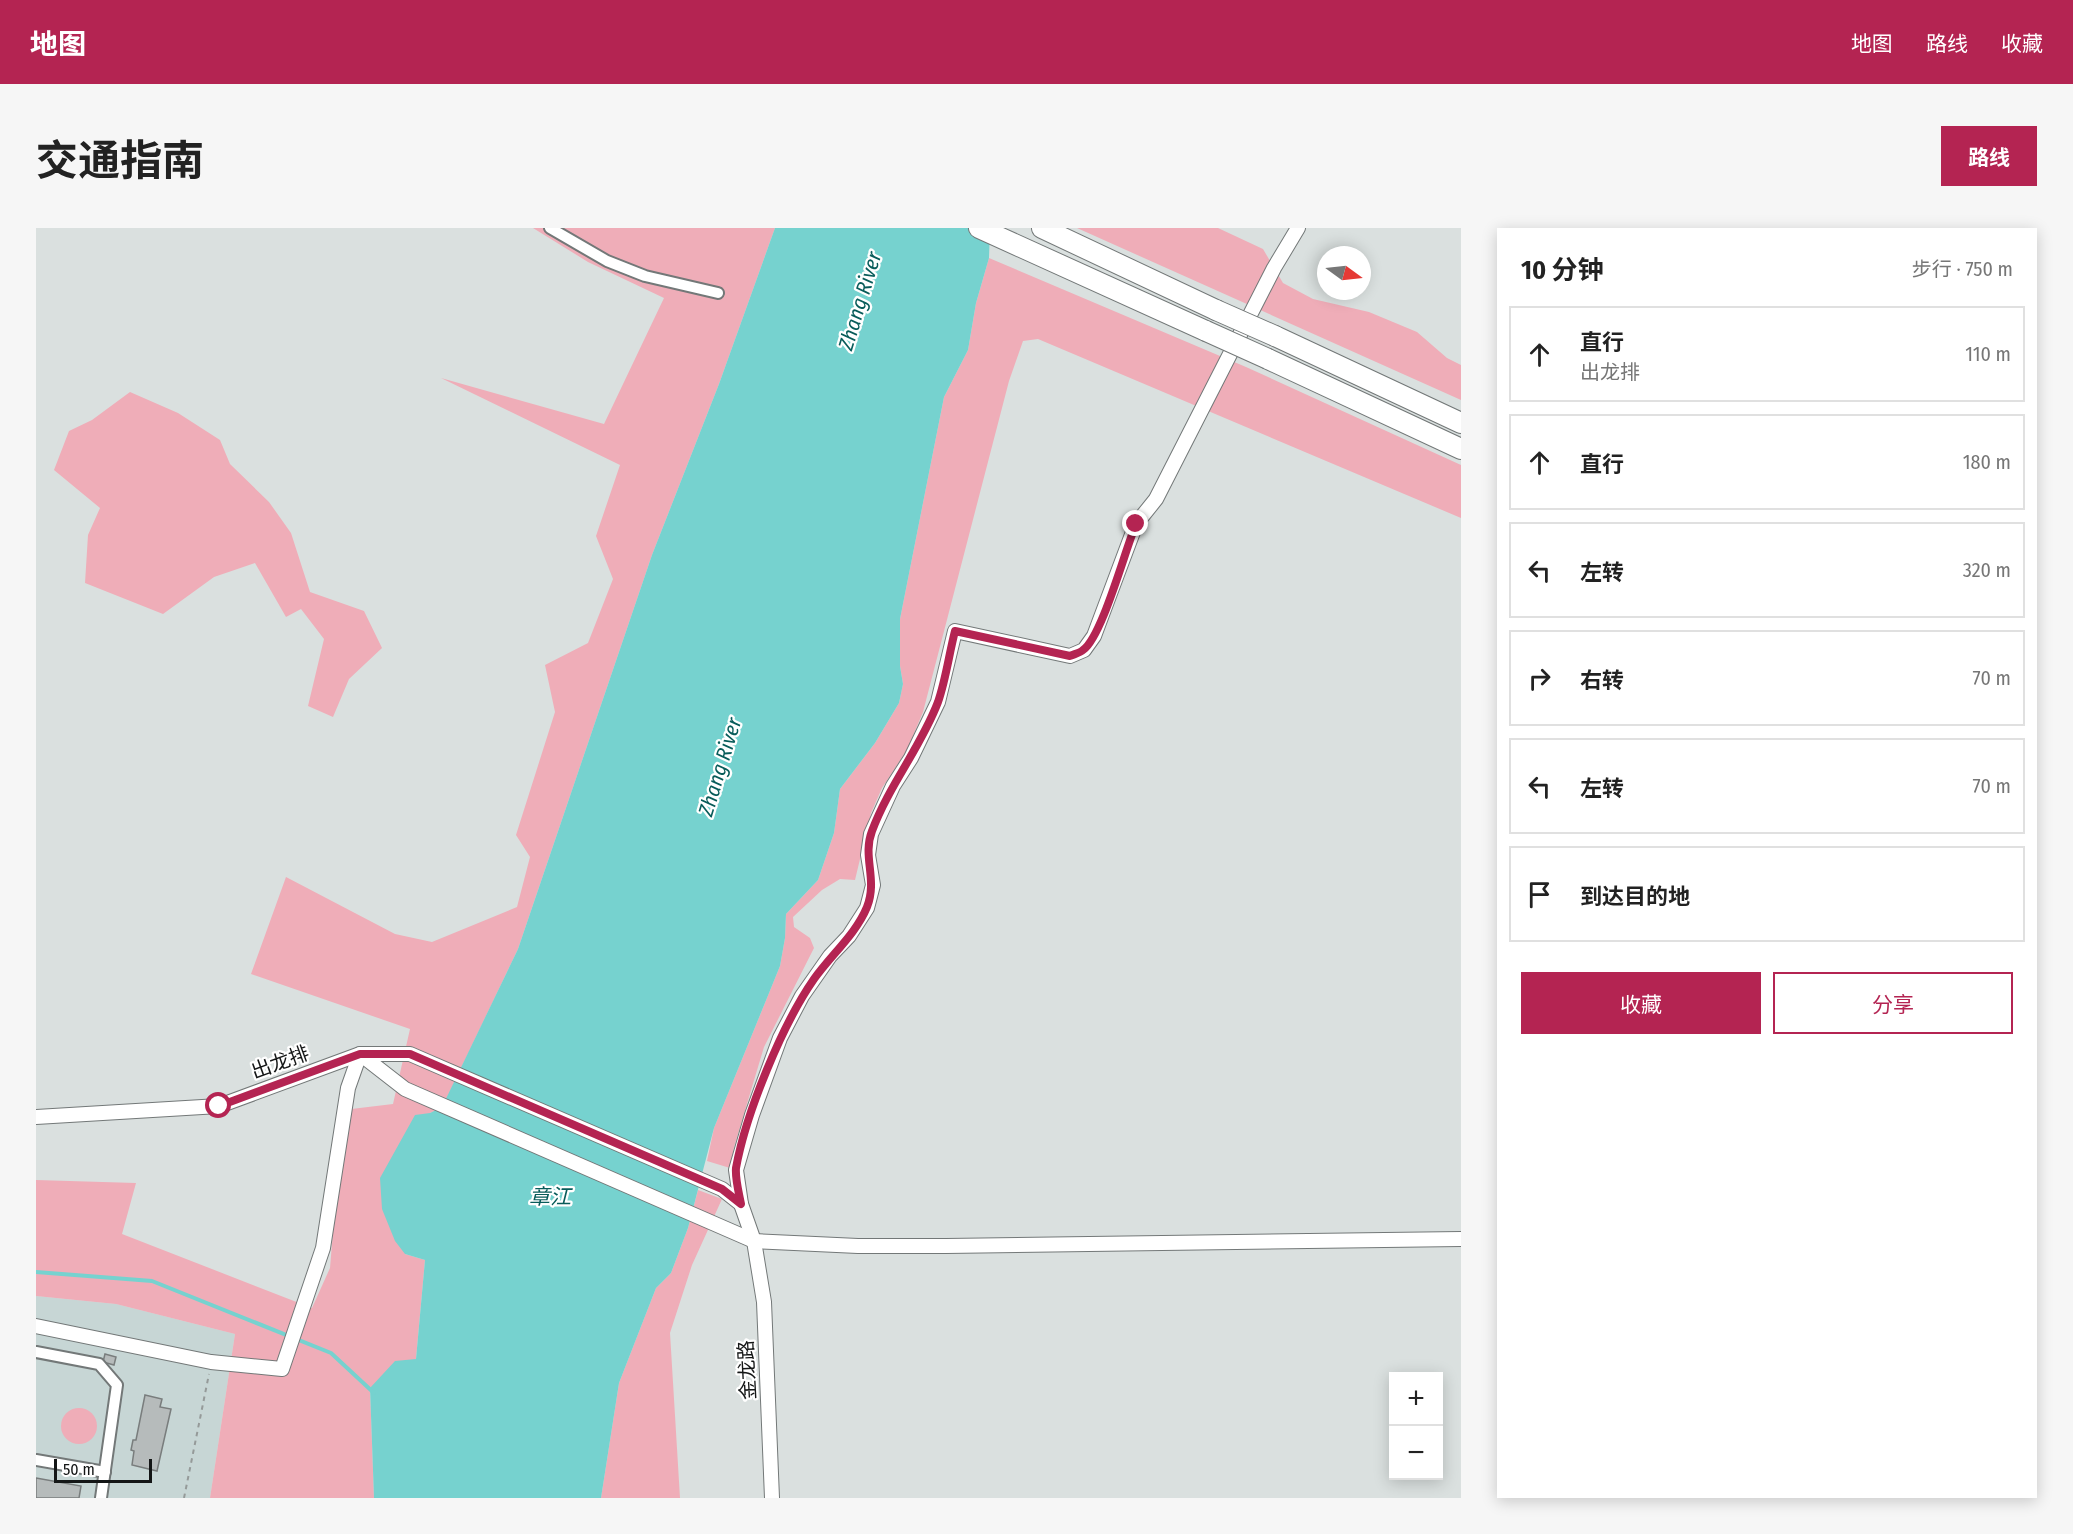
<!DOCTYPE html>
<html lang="zh">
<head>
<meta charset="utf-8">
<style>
	:root { --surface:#fff; --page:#f6f6f6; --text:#222; --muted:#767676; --line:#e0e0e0; --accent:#b42452 }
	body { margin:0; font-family:"Fira Sans Condensed","Noto Sans SC",sans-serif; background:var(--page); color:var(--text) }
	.controls { position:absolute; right:18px; bottom:18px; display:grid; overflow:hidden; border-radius:0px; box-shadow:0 3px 15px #0003 }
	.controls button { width:54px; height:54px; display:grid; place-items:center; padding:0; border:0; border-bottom:2px solid var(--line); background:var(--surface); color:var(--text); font:30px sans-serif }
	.compass { position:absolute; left:1281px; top:18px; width:54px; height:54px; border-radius:50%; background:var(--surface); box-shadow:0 3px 15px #0003; rotate:105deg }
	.scale { position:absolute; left:18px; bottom:15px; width:98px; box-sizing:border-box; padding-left:6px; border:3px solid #141616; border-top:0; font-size:16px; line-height:21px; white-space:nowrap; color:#141616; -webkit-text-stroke:4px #fff; paint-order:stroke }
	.stop { position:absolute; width:18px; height:18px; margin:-14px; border:4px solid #b42452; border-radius:50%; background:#fff }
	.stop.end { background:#b42452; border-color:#fff; box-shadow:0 2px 6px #0008 }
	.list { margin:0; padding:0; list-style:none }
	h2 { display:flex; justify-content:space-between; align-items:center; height:78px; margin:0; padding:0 24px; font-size:26px }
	h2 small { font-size:20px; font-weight:400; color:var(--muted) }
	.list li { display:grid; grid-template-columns:39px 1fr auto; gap:18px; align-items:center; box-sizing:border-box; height:96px; margin:0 12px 12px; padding:0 12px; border:2px solid var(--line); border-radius:0px }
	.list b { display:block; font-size:22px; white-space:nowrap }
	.list p { margin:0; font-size:20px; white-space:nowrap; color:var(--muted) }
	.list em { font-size:20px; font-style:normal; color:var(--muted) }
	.actions { display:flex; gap:12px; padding:18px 24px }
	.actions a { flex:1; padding:14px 0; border:2px solid var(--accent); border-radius:0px; text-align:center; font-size:21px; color:var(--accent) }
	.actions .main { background:var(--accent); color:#fff }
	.icon { flex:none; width:33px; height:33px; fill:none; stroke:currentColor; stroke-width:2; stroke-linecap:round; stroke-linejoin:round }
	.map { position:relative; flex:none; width:1425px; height:1270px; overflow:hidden; border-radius:0px }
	header { display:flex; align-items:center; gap:36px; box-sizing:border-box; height:84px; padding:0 30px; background:var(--accent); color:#fff }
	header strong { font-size:28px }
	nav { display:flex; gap:33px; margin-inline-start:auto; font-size:21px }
	.intro { display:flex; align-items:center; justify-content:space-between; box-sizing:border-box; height:144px; padding:0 36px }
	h1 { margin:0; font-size:42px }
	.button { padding:15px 27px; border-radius:0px; background:var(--accent); color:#fff; font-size:21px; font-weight:700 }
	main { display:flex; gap:36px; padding:0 36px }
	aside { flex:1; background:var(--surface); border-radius:0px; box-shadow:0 3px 15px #0003 }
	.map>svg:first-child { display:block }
	.built { fill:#c7d6d5 }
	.green { fill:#efadb8 }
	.water { fill:#76d2cf }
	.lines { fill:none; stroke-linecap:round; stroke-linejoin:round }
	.stream { stroke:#76d2cf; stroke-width:4 }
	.building { fill:#b6bbbb; stroke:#797d7d; stroke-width:1.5 }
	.minor-casing { stroke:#737878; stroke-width:14 }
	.tertiary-casing { stroke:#737878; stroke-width:16 }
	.motorway-casing { stroke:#737878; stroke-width:22 }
	.path { stroke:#959a99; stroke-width:2; stroke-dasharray:4.5 4.5; stroke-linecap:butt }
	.minor { stroke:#fff; stroke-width:10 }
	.tertiary { stroke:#fff; stroke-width:14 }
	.motorway { stroke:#fff; stroke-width:20 }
	.motorway-bridge-casing { stroke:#737878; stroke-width:22; stroke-linecap:butt }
	.motorway-bridge { stroke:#fff; stroke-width:20 }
	.route { stroke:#b42452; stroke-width:8 }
	.labels { text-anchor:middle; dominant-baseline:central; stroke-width:4.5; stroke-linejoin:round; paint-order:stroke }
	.street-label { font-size:20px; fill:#141616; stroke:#fff }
	.water-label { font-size:21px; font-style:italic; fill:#085c5a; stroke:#fff }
</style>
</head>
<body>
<header>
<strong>地图</strong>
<nav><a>地图</a><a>路线</a><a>收藏</a></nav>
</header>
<div class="intro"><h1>交通指南</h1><a class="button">路线</a></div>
<main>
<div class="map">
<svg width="1425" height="1270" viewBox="0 0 1425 1270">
	<rect width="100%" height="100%" fill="#dae0df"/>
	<polygon class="built" points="0,1068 80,1076 199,1106 174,1270 0,1270"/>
	<g class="green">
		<polygon points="497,0 739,0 683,156 616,327 482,721 406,880 394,885 369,1026 389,1032 380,1131 334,1160 338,1270 174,1270 199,1106 80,1076 0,1068 0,952 100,955 86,1006 276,1080 294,1040 307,882 357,876 374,801 215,746 250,649 359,706 396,714 481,679 494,629 480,607 519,484 509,437 552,415 577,351 560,308 584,237 405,150 568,196 628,70 552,34"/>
		<polygon points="1041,0 1182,0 1227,21 1247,55 1277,71 1333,84 1381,104 1411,130 1425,137 1425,172"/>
		<polygon points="953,30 1210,139 1425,237 1425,290 1002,111 987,113 973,153 887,484 871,522 846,560 835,585 819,652 804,651 786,662 757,689 758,699 774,710 778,720 728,819 698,919 694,940 671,933 678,900 744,738 749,710 750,686 782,652 798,605 804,561 839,515 863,475 867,456 864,438 864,391 908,169 932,122 940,75"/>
		<polygon points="94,164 142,185 184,212 194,236 233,274 255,305 274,364 328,383 346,420 313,451 297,489 272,478 288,411 265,381 250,389 219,335 178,349 127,386 49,355 52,307 64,280 18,242 33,203 56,192"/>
		<polygon points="662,962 686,971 656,1037 634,1105 644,1270 565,1270 583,1155 620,1060 635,1045 652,1000"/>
		<circle cx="43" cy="1198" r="18"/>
	</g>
	<polygon class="water" points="739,0 954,0 953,30 940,75 932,122 908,169 864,391 864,438 867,456 863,475 839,515 804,561 798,605 782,652 750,686 749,710 744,738 678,900 652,1000 635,1045 620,1060 583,1155 565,1270 338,1270 334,1160 359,1133 380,1131 389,1032 369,1026 359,1013 346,981 344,950 379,887 394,885 406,879 482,721 616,327 683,156"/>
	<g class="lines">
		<polyline class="stream" points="0,1044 116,1053 295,1125 338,1165"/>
	</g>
	<g class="building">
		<polygon points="69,1126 80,1129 78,1137 67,1134"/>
		<polygon points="109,1167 126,1171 124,1179 135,1181 121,1243 96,1237 98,1223 95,1222 97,1212 100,1212"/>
		<polygon points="0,1250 45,1258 43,1270 0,1270"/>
	</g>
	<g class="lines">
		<g class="minor-casing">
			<g id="minor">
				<polyline points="514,0 571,33 609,48 682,65"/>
				<polyline points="0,1124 63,1136 81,1157 65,1270"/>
				<polyline points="0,1232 69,1244"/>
			</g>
		</g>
		<g class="tertiary-casing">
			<g id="tertiary">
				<polyline points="0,889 183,878 324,826 374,826 686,961 705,976"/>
				<polyline points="0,1098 175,1134 246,1141 287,1020 312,860 324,826 369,861 718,1013 822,1018 910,1018 1425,1011"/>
				<polyline points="736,1270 728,1074 718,1013 705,976 700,942 716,887 744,810 766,768 794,728 813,708 831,680 837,657 832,627 835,606 857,558 875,530 902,474 919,403 1034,428 1048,422 1058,408 1100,296 1120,271 1238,40 1262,0"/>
			</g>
		</g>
		<g class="motorway-casing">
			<g id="motorway">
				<polyline points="943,0 1170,103"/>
				<polyline points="1006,0 1180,82"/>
				<polyline points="1239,108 1425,195"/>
				<polyline points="1232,131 1425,221"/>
			</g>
		</g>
		<polyline class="path" points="148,1270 173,1146"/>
		<use href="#minor" class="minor"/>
		<use href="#tertiary" class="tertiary"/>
		<use href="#motorway" class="motorway"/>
		<g class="motorway-bridge-casing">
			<g id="motorway-bridge">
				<polyline points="1180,82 1239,108"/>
				<polyline points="1170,103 1232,131"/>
			</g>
		</g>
		<use href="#motorway-bridge" class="motorway-bridge"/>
	</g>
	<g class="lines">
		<path class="route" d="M183,878L324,826H374L686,961L705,976C703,965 699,951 700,940C710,885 746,797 778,751C795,727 820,706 831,679C842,651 826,629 836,603C853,557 885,519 902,474C910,451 913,426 919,403L1034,428C1038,426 1044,425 1047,422C1066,409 1089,322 1100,296"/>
	</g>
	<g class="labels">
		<g class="street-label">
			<text transform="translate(244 834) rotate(-20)">出龙排</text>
			<text transform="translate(711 1142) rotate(-93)">金龙路</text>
		</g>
		<g class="water-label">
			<text transform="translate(824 73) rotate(-73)">Zhang River</text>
			<text transform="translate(684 539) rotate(-73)">Zhang River</text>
			<text x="514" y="969">章江</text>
		</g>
	</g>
</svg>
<div class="controls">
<button>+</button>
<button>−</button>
</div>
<svg class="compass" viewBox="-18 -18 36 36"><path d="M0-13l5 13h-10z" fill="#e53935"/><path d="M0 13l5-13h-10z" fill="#767676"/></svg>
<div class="scale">50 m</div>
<div class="stop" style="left:183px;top:878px"></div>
<div class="stop end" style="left:1100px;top:296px"></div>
</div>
<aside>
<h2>10 分钟<small>步行 · 750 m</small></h2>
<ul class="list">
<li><svg class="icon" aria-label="ahead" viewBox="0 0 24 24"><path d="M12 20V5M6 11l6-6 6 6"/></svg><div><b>直行</b><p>出龙排</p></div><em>110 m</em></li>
<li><svg class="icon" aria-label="ahead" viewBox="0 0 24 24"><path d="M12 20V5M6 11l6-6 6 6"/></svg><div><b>直行</b></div><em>180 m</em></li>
<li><svg class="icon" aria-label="left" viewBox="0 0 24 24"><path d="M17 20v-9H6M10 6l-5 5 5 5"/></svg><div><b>左转</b></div><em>320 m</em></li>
<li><svg class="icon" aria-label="right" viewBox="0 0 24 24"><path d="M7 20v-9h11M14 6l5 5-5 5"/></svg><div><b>右转</b></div><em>70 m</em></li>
<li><svg class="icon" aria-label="left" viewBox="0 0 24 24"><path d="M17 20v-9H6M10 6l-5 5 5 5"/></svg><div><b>左转</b></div><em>70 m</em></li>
<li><svg class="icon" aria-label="arrive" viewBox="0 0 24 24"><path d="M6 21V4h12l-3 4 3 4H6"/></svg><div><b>到达目的地</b></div></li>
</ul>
<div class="actions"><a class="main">收藏</a><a>分享</a></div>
</aside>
</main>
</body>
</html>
